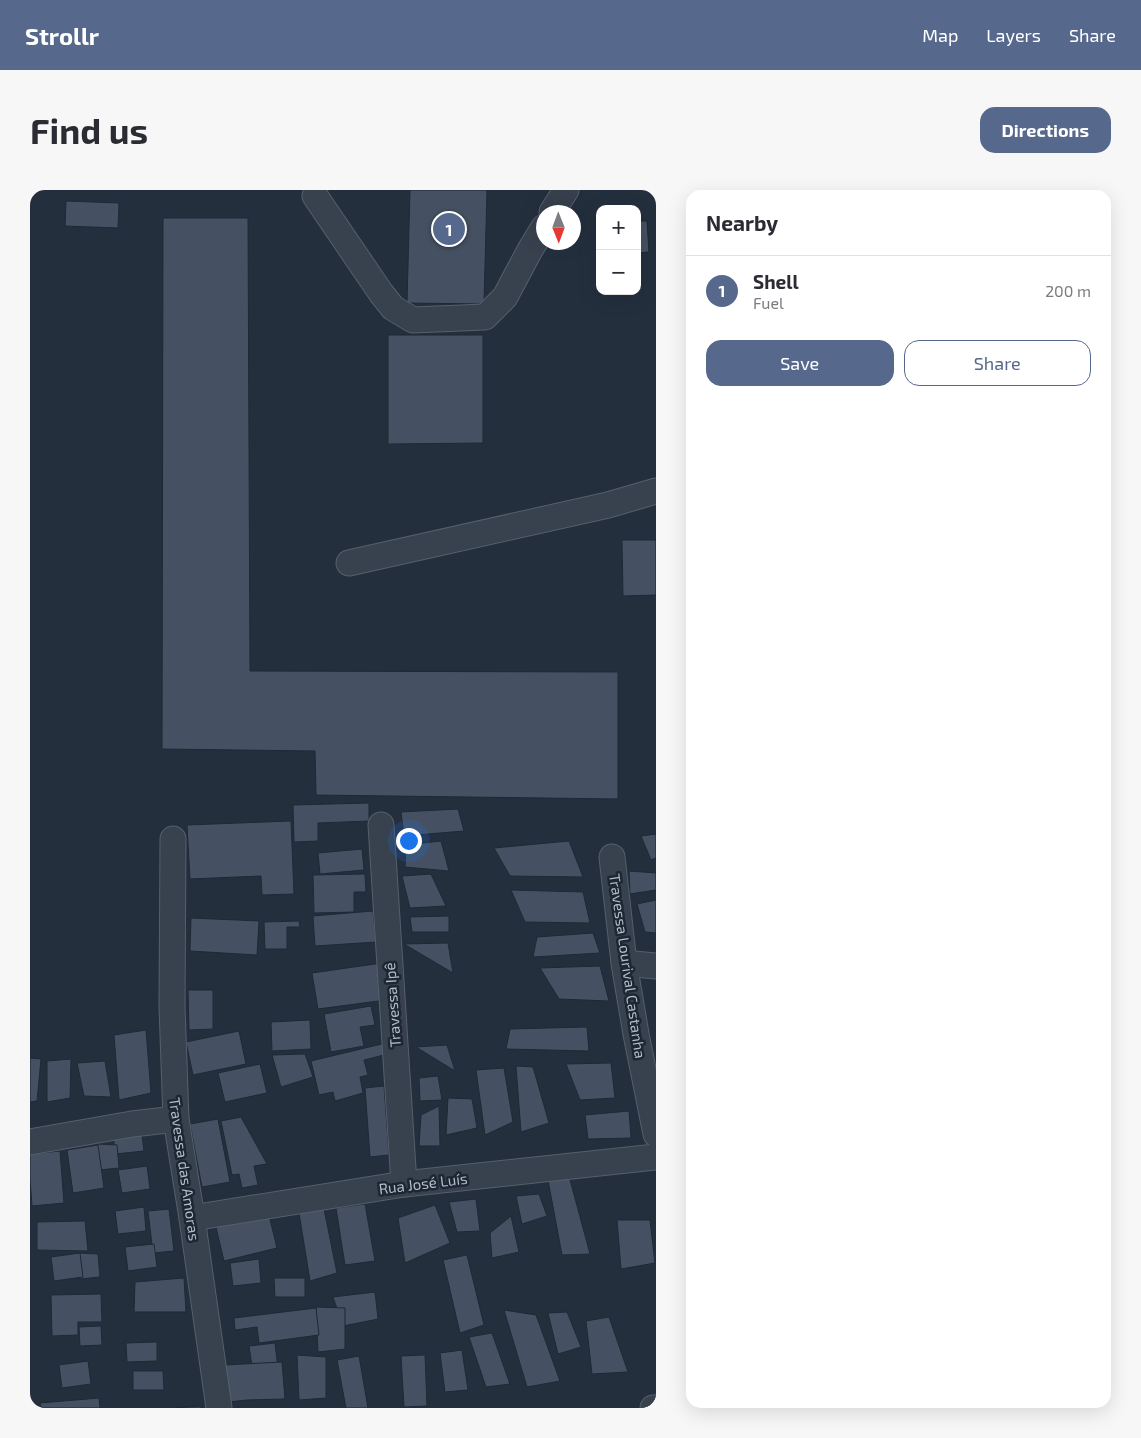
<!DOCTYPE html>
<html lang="en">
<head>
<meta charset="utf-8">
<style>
	:root { --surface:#fff; --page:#f7f7f7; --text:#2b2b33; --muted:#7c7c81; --line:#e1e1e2; --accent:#56698c }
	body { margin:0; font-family:"Exo 2",sans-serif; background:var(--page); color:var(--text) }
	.controls { position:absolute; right:15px; top:15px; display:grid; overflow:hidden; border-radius:10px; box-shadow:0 5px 20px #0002 }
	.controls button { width:45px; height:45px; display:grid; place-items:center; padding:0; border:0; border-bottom:1px solid var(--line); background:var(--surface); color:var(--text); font:25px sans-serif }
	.compass { position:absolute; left:506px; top:15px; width:45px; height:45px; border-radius:50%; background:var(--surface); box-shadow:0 5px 20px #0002; rotate:179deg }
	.you { position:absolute; left:378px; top:650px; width:18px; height:18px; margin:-12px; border:4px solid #fff; border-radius:50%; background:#1a73e8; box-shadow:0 0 0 8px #1a73e833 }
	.badge { display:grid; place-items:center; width:32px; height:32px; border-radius:50%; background:var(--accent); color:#fff; font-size:16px; font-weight:700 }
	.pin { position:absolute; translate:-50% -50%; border:2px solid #fff; box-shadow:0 1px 5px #0006 }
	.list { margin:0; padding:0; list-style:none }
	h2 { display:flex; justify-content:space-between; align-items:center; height:65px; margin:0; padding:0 20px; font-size:21px }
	h2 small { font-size:16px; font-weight:400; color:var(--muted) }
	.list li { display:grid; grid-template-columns:32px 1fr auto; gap:15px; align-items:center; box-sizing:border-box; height:70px; padding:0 20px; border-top:1px solid var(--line) }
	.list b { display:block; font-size:19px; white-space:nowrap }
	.list p { margin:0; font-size:16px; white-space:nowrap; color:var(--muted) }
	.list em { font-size:16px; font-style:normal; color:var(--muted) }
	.actions { display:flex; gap:10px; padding:15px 20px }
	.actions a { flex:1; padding:11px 0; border:1px solid var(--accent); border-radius:15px; text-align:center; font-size:18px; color:var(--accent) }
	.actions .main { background:var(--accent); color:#fff }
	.map { position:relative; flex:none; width:626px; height:1218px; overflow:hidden; border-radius:15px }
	header { display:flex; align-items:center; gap:30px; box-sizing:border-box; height:70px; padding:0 25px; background:var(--accent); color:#fff }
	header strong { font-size:24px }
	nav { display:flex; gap:28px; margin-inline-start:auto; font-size:18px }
	.intro { display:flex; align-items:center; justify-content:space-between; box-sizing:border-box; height:120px; padding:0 30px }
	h1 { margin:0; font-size:35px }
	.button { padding:12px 22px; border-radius:15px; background:var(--accent); color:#fff; font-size:18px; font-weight:700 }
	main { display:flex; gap:30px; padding:0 30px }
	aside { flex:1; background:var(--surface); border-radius:15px; box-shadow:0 5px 20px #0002 }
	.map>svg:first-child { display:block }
	.building { fill:#455162; stroke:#1f2835 }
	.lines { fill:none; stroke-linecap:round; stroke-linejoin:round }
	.minor-casing { stroke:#565f6c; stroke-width:27 }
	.minor { stroke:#38414e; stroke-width:25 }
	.labels { text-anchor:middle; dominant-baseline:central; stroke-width:5; stroke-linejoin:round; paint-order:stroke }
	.street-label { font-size:15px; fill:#b4bcc9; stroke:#1d2633 }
</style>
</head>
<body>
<header>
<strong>Strollr</strong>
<nav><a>Map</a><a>Layers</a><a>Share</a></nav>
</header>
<div class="intro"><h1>Find us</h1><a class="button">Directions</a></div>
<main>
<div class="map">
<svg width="626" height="1218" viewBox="0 0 626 1218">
	<rect width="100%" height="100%" fill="#242f3e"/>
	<g class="building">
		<polygon points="380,0 457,0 454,114 377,113"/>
		<polygon points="36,11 89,13 88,38 35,36"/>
		<polygon points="133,28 218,28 220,481 588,482 588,609 286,605 285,561 132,559"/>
		<polygon points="607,31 617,31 619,62 607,63"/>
		<polygon points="566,33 570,33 570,64 567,64"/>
		<polygon points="358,145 453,145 453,253 358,254"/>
		<polygon points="592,350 626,350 626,405 593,406"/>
		<polygon points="339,613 339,631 288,633 288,651 264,652 263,615"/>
		<polygon points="428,619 434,641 374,646 371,622"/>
		<polygon points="261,631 264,704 232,705 231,686 160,689 157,635"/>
		<polygon points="626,644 626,668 621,670 611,646"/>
		<polygon points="411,651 419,681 375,677 376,655"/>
		<polygon points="539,651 553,687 480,686 464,658"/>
		<polygon points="332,659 334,680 290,684 288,663"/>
		<polygon points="599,681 626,683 626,700 600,704"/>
		<polygon points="335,684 336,702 324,702 324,722 284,723 283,685"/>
		<polygon points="401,684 416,716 380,718 372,686"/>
		<polygon points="481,700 553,702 560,733 495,732"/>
		<polygon points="626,710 626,743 615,742 607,714"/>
		<polygon points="343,721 346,752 285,756 283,726"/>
		<polygon points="419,726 419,742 382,742 380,727"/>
		<polygon points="161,728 229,731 227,765 160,761"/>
		<polygon points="269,731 270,737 257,737 257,759 235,759 234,732"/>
		<polygon points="563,743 570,763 503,767 507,747"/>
		<polygon points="418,753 423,783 374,754"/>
		<polygon points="352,773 356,810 288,819 282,783"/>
		<polygon points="570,776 579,811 529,809 510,778"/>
		<polygon points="158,800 183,800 183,839 159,840"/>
		<polygon points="341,816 345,835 330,837 334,856 301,862 294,824"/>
		<polygon points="280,830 281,859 242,861 241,832"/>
		<polygon points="557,837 559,861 476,859 480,839"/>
		<polygon points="116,840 121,903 89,910 84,845"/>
		<polygon points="209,841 216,874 163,885 156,852"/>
		<polygon points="356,853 362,863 334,870 338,885 330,887 333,903 305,911 303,902 289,905 281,871"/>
		<polygon points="417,855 425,881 386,857"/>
		<polygon points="275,864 283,887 251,897 242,865"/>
		<polygon points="0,868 11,869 7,911 0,912"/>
		<polygon points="41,869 40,908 17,912 17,871"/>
		<polygon points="75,871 81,907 54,906 47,873"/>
		<polygon points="581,873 585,908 550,910 536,874"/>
		<polygon points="230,874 237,903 195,912 188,883"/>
		<polygon points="486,876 503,877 519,933 491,942"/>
		<polygon points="474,878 483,932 455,945 446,880"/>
		<polygon points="408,886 412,910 390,911 389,888"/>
		<polygon points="354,896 359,965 340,967 335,898"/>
		<polygon points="418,908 442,909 447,938 416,945"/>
		<polygon points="409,916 410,956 389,956 391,925"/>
		<polygon points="599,921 601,948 558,949 555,925"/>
		<polygon points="211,927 237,974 224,976 228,995 212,998 209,984 202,985 191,931"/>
		<polygon points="188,929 200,992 172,997 160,934"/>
		<polygon points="111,937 114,961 85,964 83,941"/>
		<polygon points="67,954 87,955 89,978 69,980"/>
		<polygon points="68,955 74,998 43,1003 37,960"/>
		<polygon points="30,961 34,1013 2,1016 0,989 0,964"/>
		<polygon points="117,976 120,999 92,1003 88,980"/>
		<polygon points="539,986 560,1064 532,1065 518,990"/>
		<polygon points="509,1004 517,1026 492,1034 486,1006"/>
		<polygon points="446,1009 450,1041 427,1042 419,1012"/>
		<polygon points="335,1014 345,1071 315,1075 306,1018"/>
		<polygon points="405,1015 420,1053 375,1073 368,1028"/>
		<polygon points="114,1017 116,1041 88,1044 85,1021"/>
		<polygon points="139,1019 144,1061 123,1063 118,1021"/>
		<polygon points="294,1019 307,1083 280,1091 269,1023"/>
		<polygon points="238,1021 247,1058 194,1071 185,1033"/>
		<polygon points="481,1026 489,1062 462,1068 460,1043"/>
		<polygon points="587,1030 620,1030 625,1073 591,1079"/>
		<polygon points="55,1031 58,1061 7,1060 7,1032"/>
		<polygon points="124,1054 127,1077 98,1081 95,1057"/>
		<polygon points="48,1063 68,1064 70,1087 50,1089"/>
		<polygon points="50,1063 53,1087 24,1091 21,1067"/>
		<polygon points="437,1065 454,1135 430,1143 413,1070"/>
		<polygon points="229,1069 231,1093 203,1096 200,1073"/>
		<polygon points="154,1088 156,1122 104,1122 105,1092"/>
		<polygon points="244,1088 275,1088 275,1107 245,1107"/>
		<polygon points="345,1102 348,1129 313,1136 303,1107"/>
		<polygon points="71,1104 72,1132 48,1132 48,1145 22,1146 21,1105"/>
		<polygon points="286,1117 315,1118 315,1159 288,1162"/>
		<polygon points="286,1118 289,1145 229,1153 227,1137 205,1140 204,1128"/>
		<polygon points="474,1120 506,1125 530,1191 497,1197"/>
		<polygon points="537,1122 551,1157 528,1164 518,1123"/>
		<polygon points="579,1127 598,1182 562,1184 556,1131"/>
		<polygon points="71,1136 72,1155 50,1156 49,1137"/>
		<polygon points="462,1143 480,1194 456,1197 439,1147"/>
		<polygon points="127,1152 127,1171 97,1172 96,1153"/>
		<polygon points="245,1153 248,1179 223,1183 219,1156"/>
		<polygon points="432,1160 438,1200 415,1202 410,1163"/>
		<polygon points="267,1165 296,1167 296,1208 269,1210"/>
		<polygon points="395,1165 397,1216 374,1217 371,1166"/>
		<polygon points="329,1166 338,1218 316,1218 307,1170"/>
		<polygon points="58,1171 61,1194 32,1198 29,1175"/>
		<polygon points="252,1172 255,1209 217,1210 198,1212 194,1175"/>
		<polygon points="103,1181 133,1181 134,1200 103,1200"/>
		<polygon points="69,1208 70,1218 11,1218 10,1213"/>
		<polygon points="171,1216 171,1218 145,1218"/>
	</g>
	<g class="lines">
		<g class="minor-casing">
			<g id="minor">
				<polyline points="285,6 351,103 363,118 383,130 455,127 475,107 500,60 514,37"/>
				<polyline points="522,22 536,0"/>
				<polyline points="319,373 578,315 626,301"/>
				<polyline points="351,635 374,994"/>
				<polyline points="143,649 142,817 146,929 162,1028 189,1218"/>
				<polyline points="582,667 594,773 606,844 626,944"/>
				<polyline points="594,773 626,776"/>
				<polyline points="0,952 102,934 146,929"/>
				<polyline points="162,1028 374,994 626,967"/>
				<polyline points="623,1218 626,1218"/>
			</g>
		</g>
		<use href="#minor" class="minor"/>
	</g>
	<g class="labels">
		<g class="street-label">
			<text transform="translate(598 776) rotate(82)">Travessa Lourival Castanha</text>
			<text transform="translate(362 815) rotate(-94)">Travessa Ipê</text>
			<text transform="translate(155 979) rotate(82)">Travessa das Amoras</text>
			<text transform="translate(393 993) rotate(-7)">Rua José Luís</text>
		</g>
	</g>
</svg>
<div class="controls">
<button>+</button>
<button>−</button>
</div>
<svg class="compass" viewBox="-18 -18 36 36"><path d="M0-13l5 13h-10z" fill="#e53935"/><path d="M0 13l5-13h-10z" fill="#7c7c81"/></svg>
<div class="you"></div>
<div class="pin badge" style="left:419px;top:39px">1</div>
</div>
<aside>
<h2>Nearby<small></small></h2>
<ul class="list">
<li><span class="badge">1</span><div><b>Shell</b><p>Fuel</p></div><em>200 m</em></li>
</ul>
<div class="actions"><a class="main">Save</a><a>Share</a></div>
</aside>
</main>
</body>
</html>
